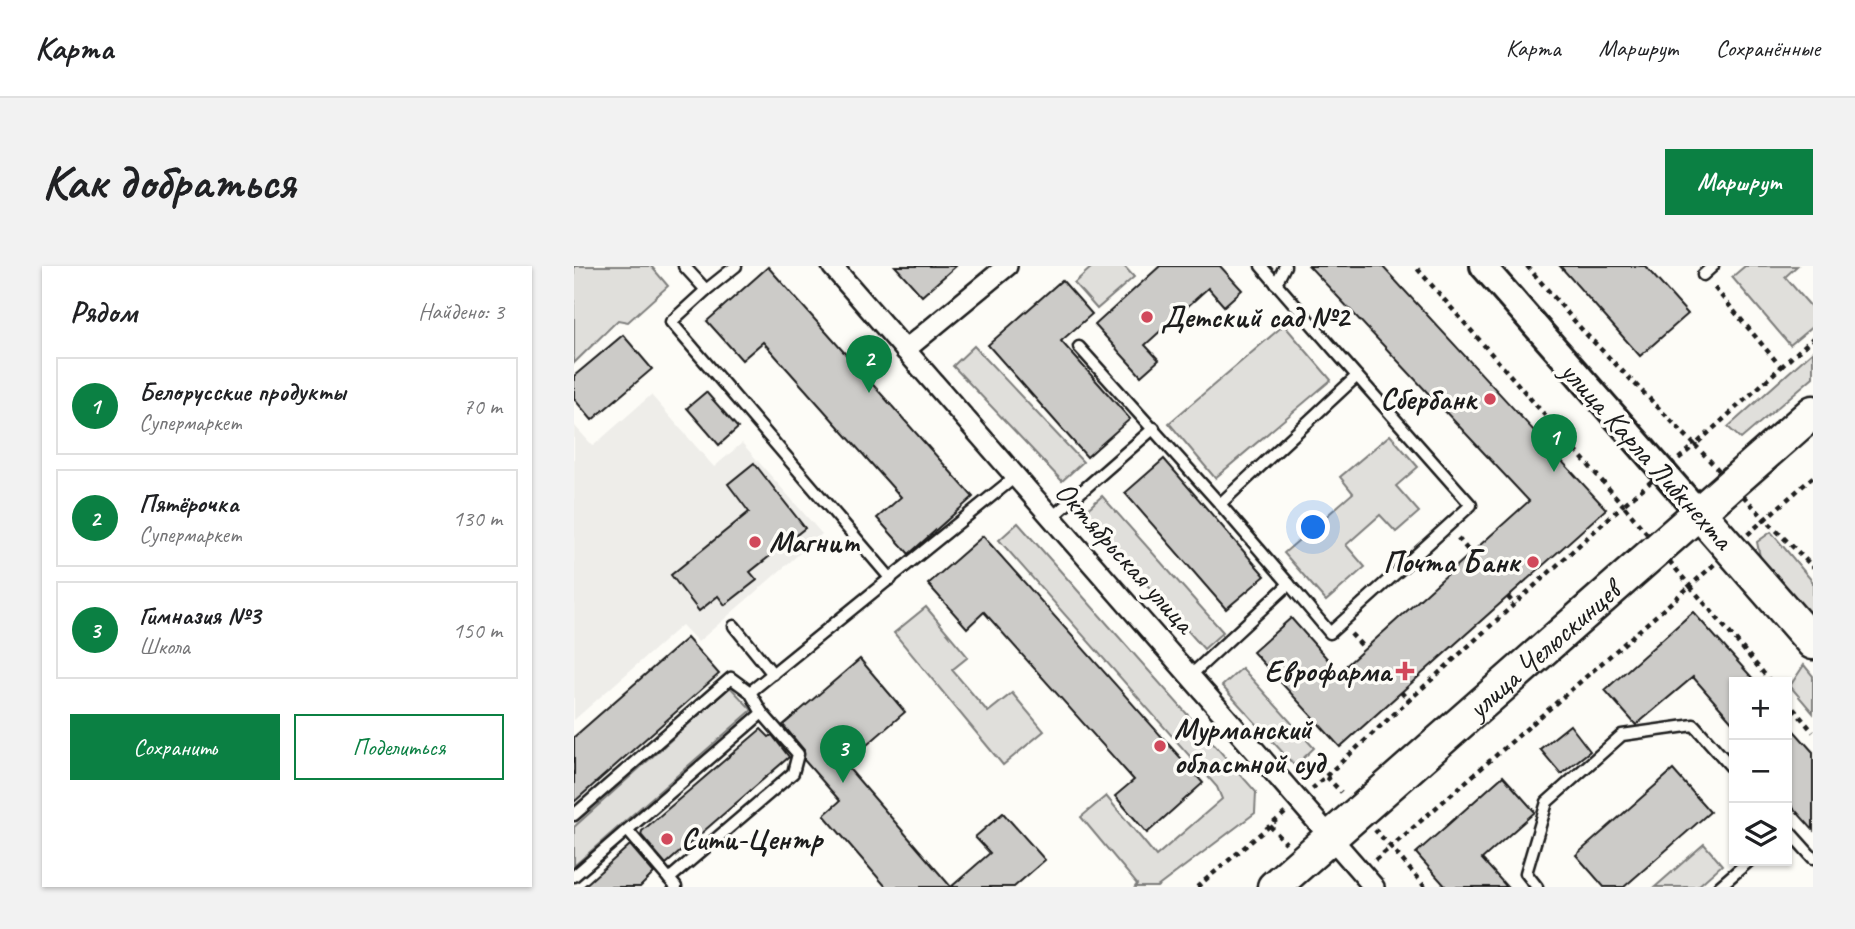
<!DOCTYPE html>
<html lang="ru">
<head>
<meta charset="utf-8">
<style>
	:root { --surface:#fff; --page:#f2f2f2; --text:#202124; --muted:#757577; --line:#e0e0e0; --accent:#0b8043 }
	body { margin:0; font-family:Caveat,sans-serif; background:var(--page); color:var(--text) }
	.controls { position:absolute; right:21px; bottom:21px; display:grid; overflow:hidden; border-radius:0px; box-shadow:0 2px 5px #0004 }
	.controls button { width:63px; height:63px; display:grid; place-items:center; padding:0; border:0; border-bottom:2px solid var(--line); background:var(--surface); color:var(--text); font:35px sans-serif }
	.you { position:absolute; left:740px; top:262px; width:24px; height:24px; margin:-18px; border:5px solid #fff; border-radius:50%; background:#1a73e8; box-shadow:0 0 0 10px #1a73e833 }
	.badge { display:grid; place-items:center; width:46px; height:46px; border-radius:50%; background:var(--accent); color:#fff; font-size:23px; font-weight:700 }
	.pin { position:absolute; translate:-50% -58px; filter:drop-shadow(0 2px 4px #0008) }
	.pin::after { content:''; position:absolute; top:37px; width:24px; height:21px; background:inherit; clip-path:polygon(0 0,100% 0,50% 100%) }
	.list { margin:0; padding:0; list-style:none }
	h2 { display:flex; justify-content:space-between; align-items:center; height:91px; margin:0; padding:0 28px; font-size:30px }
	h2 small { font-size:23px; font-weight:400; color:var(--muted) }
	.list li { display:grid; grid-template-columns:46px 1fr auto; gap:21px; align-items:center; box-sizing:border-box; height:98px; margin:0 14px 14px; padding:0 14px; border:2px solid var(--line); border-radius:0px }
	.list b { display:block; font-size:26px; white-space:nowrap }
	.list p { margin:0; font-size:23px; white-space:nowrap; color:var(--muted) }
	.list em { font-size:23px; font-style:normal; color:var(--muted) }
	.actions { display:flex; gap:14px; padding:21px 28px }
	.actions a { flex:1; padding:16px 0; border:2px solid var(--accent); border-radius:0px; text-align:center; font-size:24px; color:var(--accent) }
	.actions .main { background:var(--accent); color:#fff }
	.icon { flex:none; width:38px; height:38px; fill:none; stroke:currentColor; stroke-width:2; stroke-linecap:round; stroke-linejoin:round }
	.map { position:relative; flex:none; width:1239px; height:621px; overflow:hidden; border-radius:0px }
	header { display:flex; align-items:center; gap:42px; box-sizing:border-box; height:98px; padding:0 35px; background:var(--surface); border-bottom:2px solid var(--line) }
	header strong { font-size:33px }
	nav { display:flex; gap:38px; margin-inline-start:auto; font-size:24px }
	.intro { display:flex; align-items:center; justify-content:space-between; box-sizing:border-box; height:168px; padding:0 42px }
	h1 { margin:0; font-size:49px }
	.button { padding:18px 32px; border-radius:0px; background:var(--accent); color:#fff; font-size:24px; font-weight:700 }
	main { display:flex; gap:42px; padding:0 42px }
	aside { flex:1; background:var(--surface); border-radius:0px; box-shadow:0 2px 5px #0004 }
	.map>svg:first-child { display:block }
	.built { fill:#eeede9 }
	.green { fill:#e0dfdb; stroke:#7e7e7c; stroke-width:2 }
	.building { fill:#cccbc8; stroke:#1c1c1c; stroke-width:2 }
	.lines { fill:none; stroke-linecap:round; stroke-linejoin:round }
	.service-casing { stroke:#1c1c1c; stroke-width:15 }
	.minor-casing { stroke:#1c1c1c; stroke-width:24 }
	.tertiary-casing { stroke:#1c1c1c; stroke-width:30 }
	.primary-casing { stroke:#1c1c1c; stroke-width:37 }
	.path { stroke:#1c1c1c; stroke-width:4.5; stroke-dasharray:5 5; stroke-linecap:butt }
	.service { stroke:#fdfcf7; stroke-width:10 }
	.minor { stroke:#fdfcf7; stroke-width:19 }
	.tertiary { stroke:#fdfcf7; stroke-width:24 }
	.primary { stroke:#fdfcf7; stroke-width:32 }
	.poi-dot { fill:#d1495b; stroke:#fdfcf7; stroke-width:2.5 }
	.labels { text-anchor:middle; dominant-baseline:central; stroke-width:7; stroke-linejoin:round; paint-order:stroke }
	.poi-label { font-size:30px; font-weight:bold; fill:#1c1c1c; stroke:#fdfcf7; text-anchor:start }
	.street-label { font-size:30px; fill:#1c1c1c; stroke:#fdfcf7 }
</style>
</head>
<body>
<header>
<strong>Карта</strong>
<nav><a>Карта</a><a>Маршрут</a><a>Сохранённые</a></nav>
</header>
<div class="intro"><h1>Как добраться</h1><a class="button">Маршрут</a></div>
<main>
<aside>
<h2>Рядом<small>Найдено: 3</small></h2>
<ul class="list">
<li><span class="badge">1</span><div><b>Белорусские продукты</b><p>Супермаркет</p></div><em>70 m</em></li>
<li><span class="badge">2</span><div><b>Пятёрочка</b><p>Супермаркет</p></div><em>130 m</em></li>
<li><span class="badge">3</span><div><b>Гимназия №3</b><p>Школа</p></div><em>150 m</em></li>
</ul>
<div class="actions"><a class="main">Сохранить</a><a>Поделиться</a></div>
</aside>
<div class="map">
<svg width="1239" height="621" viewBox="0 0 1239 621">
	<rect width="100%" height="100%" fill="#fdfcf7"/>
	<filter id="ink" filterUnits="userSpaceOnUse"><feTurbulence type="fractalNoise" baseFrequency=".0143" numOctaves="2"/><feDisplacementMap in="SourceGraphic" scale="14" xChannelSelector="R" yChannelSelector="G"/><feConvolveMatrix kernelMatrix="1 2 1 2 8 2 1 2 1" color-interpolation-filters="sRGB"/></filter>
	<g filter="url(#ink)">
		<polygon class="built" points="77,129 140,201 168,177 248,268 124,376 108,359 0,454 0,159 19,180"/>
		<g class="green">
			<polygon points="0,0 77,0 94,20 54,56 44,54 0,97"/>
			<polygon points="519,0 550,0 560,11 523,43 500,17"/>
			<polygon points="1171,0 1223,0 1211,11 1239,43 1239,60 1216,79 1158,11"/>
			<polygon points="710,59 757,114 641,212 595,157"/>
			<polygon points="400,80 509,196 488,215 379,100"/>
			<polygon points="1239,85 1239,111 1167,173 1154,161"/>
			<polygon points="816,169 844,201 822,220 845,246 822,266 806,249 772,279 791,301 752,335 710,287 779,227 766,211"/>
			<polygon points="528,230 649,366 630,383 509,247"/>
			<polygon points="444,257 682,526 681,547 583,621 561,621 563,618 507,551 532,530 582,590 648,533 643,521 425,274"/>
			<polygon points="1197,266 1239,316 1239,352 1187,296 1183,276"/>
			<polygon points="352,341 394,391 378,404 414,446 438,427 470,465 429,499 320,367"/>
			<polygon points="1230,399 1239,410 1239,447 1216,420"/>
			<polygon points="668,402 740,482 721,500 648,420"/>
			<polygon points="156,421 178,444 0,600 0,561"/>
			<polygon points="1130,578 1148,599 1123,621 1081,621"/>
		</g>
		<g class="building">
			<polygon points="321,0 382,0 348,30"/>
			<polygon points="586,0 646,0 668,24 650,40 634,22 571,79 585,94 567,110 521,59"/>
			<polygon points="735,0 808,0 1032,243 766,481 679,386 717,352 765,406 955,235"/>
			<polygon points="986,0 1071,0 1114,48 1066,90"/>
			<polygon points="194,1 399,231 335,288 303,252 327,231 189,76 168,94 133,55"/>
			<polygon points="488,14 518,48 487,75 556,153 513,191 414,79"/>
			<polygon points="49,69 78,103 18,154 0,133 0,110"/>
			<polygon points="132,126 164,162 145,179 113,142"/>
			<polygon points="590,193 691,310 652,343 551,227"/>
			<polygon points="180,197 231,262 176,306 183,314 151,339 144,330 125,345 97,309 175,246 154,218"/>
			<polygon points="409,270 629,517 573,567 541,530 560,514 410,346 393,362 354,318"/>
			<polygon points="1119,346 1182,416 1160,416 1160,458 1119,411 1062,459 1031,424"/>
			<polygon points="113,372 145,408 0,536 0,471"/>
			<polygon points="286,393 331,446 271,498 377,621 416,587 401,571 429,547 471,594 440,621 312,621 250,549 266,535 230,494 230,484 209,459"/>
			<polygon points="1213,457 1239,486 1239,564 1213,535"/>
			<polygon points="996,459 1016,485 987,508 966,483"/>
			<polygon points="187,463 195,471 198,469 215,491 92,598 67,569 68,565"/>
			<polygon points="1099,504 1136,546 1050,621 1030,621 1002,589"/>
			<polygon points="929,510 961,546 908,593 933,621 872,621 842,587"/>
			<polygon points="56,579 80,607 66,621 9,621"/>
		</g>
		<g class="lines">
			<g class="service-casing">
				<g id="service">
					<polyline points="110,0 132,24 162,0"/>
					<polyline points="1129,9 1139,0"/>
					<polyline points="702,18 711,0"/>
					<polyline points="132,24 97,56 317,313"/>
					<polyline points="505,81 646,238"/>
					<polyline points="476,253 580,162"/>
					<polyline points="715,318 756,367 897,239 783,110"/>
					<polyline points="160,360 199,408"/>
					<polyline points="617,409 715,318 646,238 783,110 687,0"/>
					<polyline points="176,426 441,211"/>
					<polyline points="0,549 157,412 176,426 188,447 0,610"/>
					<polyline points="1213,563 1239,592"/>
					<polyline points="54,565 102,621"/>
					<polyline points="95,613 219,507 224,488 188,447"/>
					<polyline points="963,621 952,607 973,536 1048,469 1120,459 1160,504"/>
					<polyline points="1145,621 1175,595"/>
				</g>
			</g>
			<g class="minor-casing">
				<g id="minor">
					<polyline points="258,0 800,621"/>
					<polyline points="331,84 433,0"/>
				</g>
			</g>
			<g class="tertiary-casing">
				<polyline id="tertiary" points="909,0 1126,248"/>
			</g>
			<g class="primary-casing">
				<g id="primary">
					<polyline points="1126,248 1239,377"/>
					<path id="s1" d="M700,621L1239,146"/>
				</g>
			</g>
			<g class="path">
				<polyline points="953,0 1010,66 1121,179 1207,101 1139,20"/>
				<polyline points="1207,101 1239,72"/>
				<polygon points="1121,179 1191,253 1116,320 1049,239"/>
				<polyline points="1239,211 1191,253 1239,301"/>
				<polyline points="884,272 897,288"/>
				<polyline points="934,331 941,339"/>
				<polyline points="777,368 791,383"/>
				<polyline points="827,426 835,435"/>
				<polyline points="1213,435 1239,466"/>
				<polyline points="752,510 1049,239 841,0"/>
				<polyline points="738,523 752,510 767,526"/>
				<polyline points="696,560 712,577"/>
				<polyline points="801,594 817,581 801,564"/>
				<polyline points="623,621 711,547"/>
				<polyline points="851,621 817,581 1116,320 1197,416"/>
			</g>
			<use href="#service" class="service"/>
			<use href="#minor" class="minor"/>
			<use href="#tertiary" class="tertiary"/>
			<use href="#primary" class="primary"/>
		</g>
	</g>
	<g class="poi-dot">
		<circle cx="573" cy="51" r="7"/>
		<circle cx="916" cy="133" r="7"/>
		<circle cx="181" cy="276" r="7"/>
		<circle cx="959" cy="296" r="7"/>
		<path d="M827.5 394.5h7v7h7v7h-7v7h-7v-7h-7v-7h7z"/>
		<circle cx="586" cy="480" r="7"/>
		<circle cx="93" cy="573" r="7"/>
	</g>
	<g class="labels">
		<g class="poi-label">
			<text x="587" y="51">Детский сад №2</text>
			<text x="902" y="133" text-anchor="end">Сбербанк</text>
			<text x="195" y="276">Магнит</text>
			<text x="945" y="296" text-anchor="end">Почта Банк</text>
			<text x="817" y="405" text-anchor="end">Еврофарма</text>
			<text x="600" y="463">Мурманский<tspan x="600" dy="34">областной суд</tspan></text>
			<text x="107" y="573">Сити-Центр</text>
		</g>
		<g class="street-label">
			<text transform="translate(1073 189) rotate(48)">улица Карла Либкнехта</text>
			<text transform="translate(551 291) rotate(48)">Октябрьская улица</text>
			<text stroke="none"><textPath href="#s1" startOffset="359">улица Челюскинцев</textPath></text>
		</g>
	</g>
</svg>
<div class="controls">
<button>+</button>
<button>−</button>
<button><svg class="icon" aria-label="layers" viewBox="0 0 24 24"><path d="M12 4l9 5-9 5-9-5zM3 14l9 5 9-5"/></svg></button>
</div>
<div class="you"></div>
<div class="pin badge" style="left:980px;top:206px">1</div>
<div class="pin badge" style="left:295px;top:127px">2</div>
<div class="pin badge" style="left:269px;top:517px">3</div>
</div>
</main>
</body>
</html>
